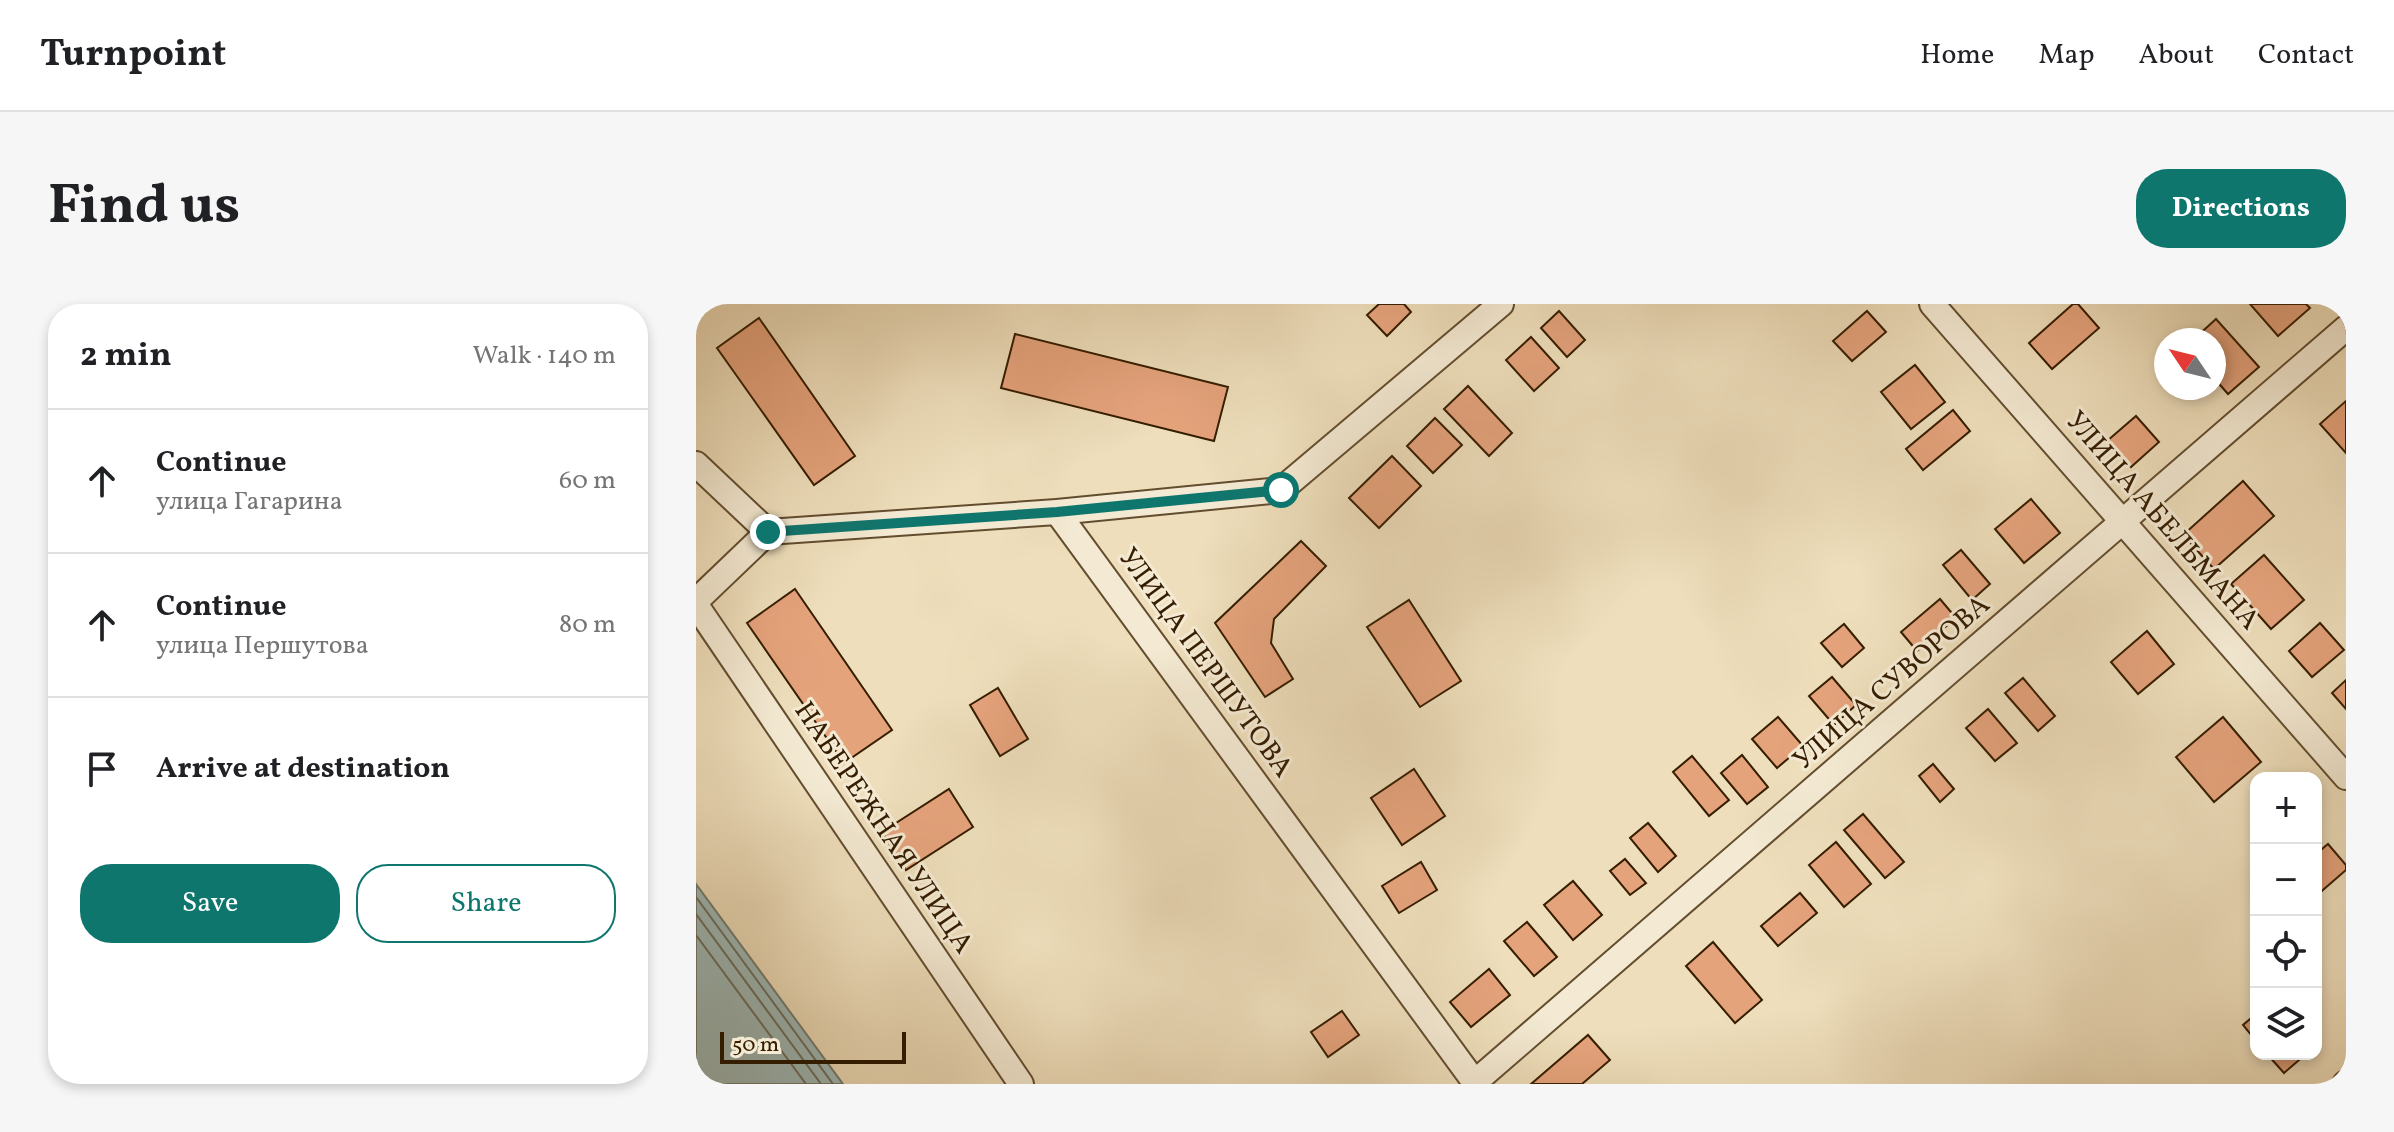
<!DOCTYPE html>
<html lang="en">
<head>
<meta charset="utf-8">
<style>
	:root { --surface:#fff; --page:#f6f6f6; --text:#202124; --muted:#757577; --line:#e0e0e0; --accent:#0f766e }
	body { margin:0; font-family:Vollkorn,serif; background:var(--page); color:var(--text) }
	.controls { position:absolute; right:24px; bottom:24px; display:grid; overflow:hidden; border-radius:16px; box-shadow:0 4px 12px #0003 }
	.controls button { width:72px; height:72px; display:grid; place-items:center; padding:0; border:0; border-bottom:2px solid var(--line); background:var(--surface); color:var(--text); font:40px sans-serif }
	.compass { position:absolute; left:1458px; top:24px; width:72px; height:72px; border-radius:50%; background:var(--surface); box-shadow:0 4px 12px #0003; rotate:305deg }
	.scale { position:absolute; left:24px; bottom:20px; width:186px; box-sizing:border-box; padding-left:8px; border:4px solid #351d00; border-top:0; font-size:22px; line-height:28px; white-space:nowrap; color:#351d00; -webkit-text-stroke:6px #f4ead3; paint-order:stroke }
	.stop { position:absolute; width:24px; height:24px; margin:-18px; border:6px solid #0f766e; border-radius:50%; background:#fff }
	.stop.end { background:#0f766e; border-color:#fff; box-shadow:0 2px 8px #0008 }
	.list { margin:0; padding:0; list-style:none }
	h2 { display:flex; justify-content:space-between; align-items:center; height:104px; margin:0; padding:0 32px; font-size:34px }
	h2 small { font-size:26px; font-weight:400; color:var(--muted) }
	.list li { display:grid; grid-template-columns:52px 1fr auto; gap:24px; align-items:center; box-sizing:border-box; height:144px; padding:0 32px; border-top:2px solid var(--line) }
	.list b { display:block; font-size:30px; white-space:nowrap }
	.list p { margin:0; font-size:26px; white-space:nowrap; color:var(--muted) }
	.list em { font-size:26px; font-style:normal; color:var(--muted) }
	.actions { display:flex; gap:16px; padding:24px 32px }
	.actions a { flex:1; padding:18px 0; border:2px solid var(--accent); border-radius:32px; text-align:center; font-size:28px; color:var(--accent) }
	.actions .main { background:var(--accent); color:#fff }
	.icon { flex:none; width:44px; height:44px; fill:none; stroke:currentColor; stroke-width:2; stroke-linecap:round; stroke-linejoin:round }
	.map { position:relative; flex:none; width:1650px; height:780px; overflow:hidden; border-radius:32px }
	header { display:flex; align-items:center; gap:48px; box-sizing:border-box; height:112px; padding:0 40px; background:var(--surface); border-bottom:2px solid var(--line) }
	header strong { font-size:38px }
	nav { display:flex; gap:44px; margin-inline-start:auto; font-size:28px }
	.intro { display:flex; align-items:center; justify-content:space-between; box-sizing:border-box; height:192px; padding:0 48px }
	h1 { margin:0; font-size:56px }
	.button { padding:20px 36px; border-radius:32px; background:var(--accent); color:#fff; font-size:28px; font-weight:700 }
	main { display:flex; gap:48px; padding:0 48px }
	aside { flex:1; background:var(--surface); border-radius:32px; box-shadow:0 4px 12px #0003 }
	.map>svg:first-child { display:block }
	.water { fill:#9dbab9; stroke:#737b6f; stroke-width:2 }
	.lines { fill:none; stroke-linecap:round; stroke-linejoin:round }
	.shore { stroke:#696c5c; stroke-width:2 }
	.building { fill:#e5a37c; stroke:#351d00; stroke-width:2 }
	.street-casing { stroke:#634d2f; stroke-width:28 }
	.street { stroke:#f4ead3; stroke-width:24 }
	.route { stroke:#0f766e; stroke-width:10 }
	.labels { text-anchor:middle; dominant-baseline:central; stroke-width:6; stroke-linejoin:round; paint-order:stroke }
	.street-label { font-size:28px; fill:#351d00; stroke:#f4ead3 }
</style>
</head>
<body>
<header>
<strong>Turnpoint</strong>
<nav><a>Home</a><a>Map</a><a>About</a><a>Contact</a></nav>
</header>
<div class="intro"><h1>Find us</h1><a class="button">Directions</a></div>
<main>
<aside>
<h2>2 min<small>Walk · 140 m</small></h2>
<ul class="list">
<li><svg class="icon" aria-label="ahead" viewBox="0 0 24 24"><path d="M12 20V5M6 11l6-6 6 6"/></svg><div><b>Continue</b><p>улица Гагарина</p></div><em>60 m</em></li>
<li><svg class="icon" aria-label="ahead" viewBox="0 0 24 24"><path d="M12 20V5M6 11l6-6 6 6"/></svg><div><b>Continue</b><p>улица Першутова</p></div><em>80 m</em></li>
<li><svg class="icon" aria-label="arrive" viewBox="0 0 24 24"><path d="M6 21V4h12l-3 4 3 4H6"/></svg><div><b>Arrive at destination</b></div></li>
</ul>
<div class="actions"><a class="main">Save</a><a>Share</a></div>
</aside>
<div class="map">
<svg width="1650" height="780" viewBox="0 0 1650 780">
	<rect width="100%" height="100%" fill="#eedebb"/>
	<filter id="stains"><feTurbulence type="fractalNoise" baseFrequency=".0025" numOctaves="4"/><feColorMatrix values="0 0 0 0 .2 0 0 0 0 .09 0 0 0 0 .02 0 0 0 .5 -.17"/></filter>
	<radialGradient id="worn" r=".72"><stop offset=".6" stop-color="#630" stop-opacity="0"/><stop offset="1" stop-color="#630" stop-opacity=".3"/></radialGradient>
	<polygon class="water" points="0,580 147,780 0,780"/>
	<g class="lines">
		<g class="shore">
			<polyline points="0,593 137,780"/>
			<polyline points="0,610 125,780"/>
			<polyline points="0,631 110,780"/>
		</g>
	</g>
	<g class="building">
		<polygon points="683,0 708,0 715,8 691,32 671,11"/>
		<polygon points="1377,0 1382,0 1403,24 1356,65 1333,39"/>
		<polygon points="1554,0 1610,0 1614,4 1582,32"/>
		<polygon points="863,7 889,36 871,53 845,24"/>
		<polygon points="1171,7 1190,28 1156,57 1137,37"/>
		<polygon points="63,14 159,152 118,181 21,44"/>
		<polygon points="1520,15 1563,63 1532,90 1518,74 1518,36 1497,36"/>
		<polygon points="319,30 532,83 518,137 305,84"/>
		<polygon points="835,33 863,64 838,87 810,56"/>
		<polygon points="1219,61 1249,98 1215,125 1185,88"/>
		<polygon points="772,82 816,129 793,152 748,105"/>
		<polygon points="1650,97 1650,149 1624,120"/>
		<polygon points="1257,106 1274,127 1227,166 1210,145"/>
		<polygon points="1440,112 1463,138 1435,163 1411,137"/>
		<polygon points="739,114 766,141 737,169 711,142"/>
		<polygon points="696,152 725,182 683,224 653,194"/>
		<polygon points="1547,177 1578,212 1518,265 1487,231"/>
		<polygon points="1335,195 1364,229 1328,259 1299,225"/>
		<polygon points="605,237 630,262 578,315 575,339 597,375 569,393 519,319"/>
		<polygon points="1265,246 1294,280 1276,296 1247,261"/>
		<polygon points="1568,251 1608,296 1575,325 1535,280"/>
		<polygon points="99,285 196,426 148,459 51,319"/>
		<polygon points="1244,295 1260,314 1221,347 1205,328"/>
		<polygon points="713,296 765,377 724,403 671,323"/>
		<polygon points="1624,319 1648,346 1616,373 1593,347"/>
		<polygon points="1148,320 1168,344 1146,363 1125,339"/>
		<polygon points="1451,327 1478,360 1442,390 1415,358"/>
		<polygon points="1136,373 1160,401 1138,421 1113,392"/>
		<polygon points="1327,374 1359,412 1342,427 1309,389"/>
		<polygon points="1650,376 1650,405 1636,389"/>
		<polygon points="302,384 332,435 304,452 274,401"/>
		<polygon points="1292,405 1321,439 1299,457 1270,424"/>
		<polygon points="1082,413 1107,442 1081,464 1056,435"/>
		<polygon points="1527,413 1565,458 1518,498 1480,453"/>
		<polygon points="1046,451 1072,483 1051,500 1025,469"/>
		<polygon points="996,452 1033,496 1013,512 977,468"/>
		<polygon points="1237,460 1258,485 1244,498 1223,472"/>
		<polygon points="718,465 749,512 706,541 675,494"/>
		<polygon points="253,485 277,523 210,566 186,528"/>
		<polygon points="1167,510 1208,558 1189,574 1148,526"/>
		<polygon points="952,519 980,552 962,568 934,534"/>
		<polygon points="1140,538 1175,580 1148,603 1113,561"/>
		<polygon points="1632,540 1650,561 1650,566 1620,592 1620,550"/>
		<polygon points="929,555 950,579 934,591 914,567"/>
		<polygon points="725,558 741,586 703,609 686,582"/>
		<polygon points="877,577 906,611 877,636 848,601"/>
		<polygon points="1104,589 1121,609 1082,642 1065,622"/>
		<polygon points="831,618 861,653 838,672 808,637"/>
		<polygon points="1017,638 1066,696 1039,719 990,662"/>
		<polygon points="793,665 814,691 775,723 754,698"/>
		<polygon points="646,707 663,731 632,753 615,728"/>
		<polygon points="1560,710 1560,737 1547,721"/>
		<polygon points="892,731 914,756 886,780 835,780"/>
		<polygon points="1571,750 1610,750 1588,769"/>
	</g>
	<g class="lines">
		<g class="street-casing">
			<g id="street">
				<polyline points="1236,0 1650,473"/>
				<polyline points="0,160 72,228 0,297"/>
				<polyline points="361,208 780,780"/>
				<polyline points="72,228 361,208 585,186 805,0"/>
				<polyline points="0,301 325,780"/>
				<polyline points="779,778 1650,24"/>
				<polyline points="1649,780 1650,779"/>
			</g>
		</g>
		<use href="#street" class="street"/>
	</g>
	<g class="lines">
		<polyline class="route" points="72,228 361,208 585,186"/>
	</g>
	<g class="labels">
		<g class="street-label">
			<text transform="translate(1466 217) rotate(49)">УЛИЦА АБЕЛЬМАНА</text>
			<text transform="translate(509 359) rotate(54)">УЛИЦА ПЕРШУТОВА</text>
			<text transform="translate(1196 379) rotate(-41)">УЛИЦА СУВОРОВА</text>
			<text transform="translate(187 524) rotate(56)">НАБЕРЕЖНАЯ УЛИЦА</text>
		</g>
	</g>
	<rect width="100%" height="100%" filter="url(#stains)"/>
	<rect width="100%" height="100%" fill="url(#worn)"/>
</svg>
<div class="controls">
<button>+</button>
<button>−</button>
<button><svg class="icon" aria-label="locate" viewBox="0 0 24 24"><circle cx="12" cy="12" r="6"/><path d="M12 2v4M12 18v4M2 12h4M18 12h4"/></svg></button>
<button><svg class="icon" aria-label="layers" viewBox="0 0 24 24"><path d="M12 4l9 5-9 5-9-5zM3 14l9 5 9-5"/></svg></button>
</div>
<svg class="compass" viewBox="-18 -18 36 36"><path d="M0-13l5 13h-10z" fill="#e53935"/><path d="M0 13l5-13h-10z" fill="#757577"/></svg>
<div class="scale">50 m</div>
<div class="stop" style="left:585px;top:186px"></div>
<div class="stop end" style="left:72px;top:228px"></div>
</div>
</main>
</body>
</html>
